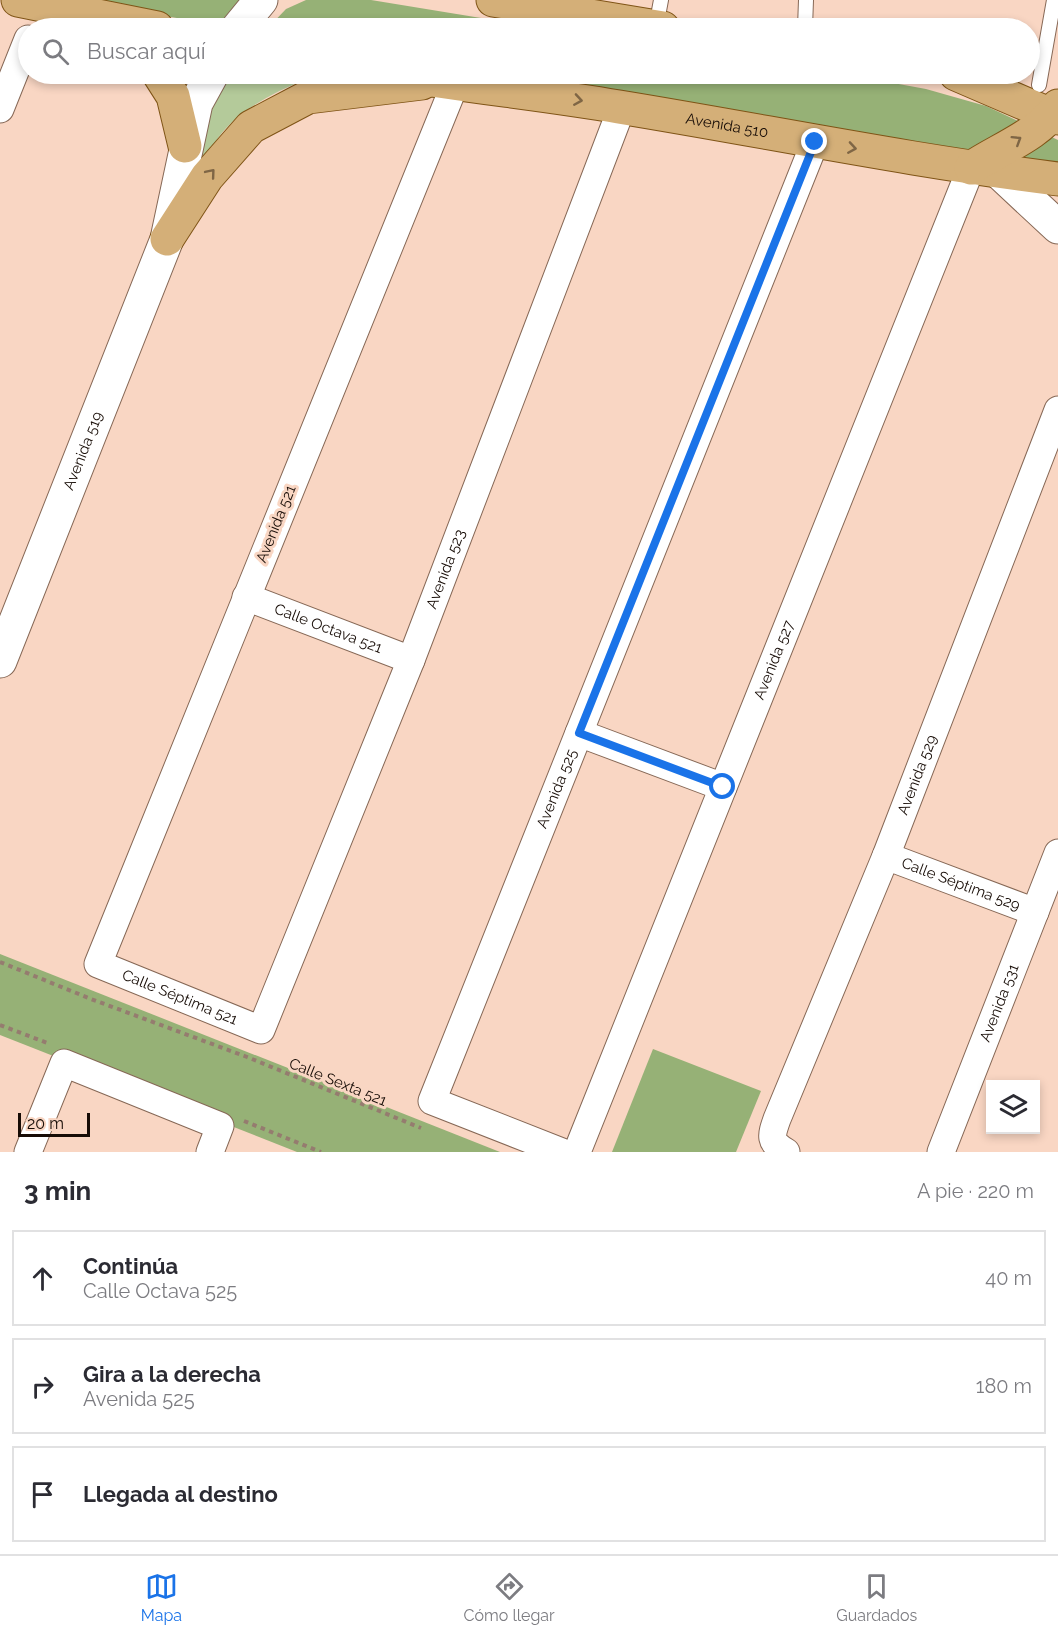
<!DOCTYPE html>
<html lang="es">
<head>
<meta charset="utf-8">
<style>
	:root { --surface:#fff; --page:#f2f2f3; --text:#2b2b33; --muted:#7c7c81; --line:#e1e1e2; --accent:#1a73e8 }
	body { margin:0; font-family:Raleway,sans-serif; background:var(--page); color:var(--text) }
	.controls { position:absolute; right:18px; bottom:18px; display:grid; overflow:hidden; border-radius:0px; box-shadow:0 3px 9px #0003 }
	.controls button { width:54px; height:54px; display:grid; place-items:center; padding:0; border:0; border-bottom:2px solid var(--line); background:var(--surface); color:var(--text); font:30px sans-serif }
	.scale { position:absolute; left:18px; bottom:15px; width:72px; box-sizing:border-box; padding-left:6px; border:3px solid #170c06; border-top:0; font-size:16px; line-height:21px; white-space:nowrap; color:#170c06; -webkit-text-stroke:4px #f9d6c3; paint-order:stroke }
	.stop { position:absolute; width:18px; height:18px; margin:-14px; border:4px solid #1a73e8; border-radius:50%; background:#fff }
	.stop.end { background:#1a73e8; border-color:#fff; box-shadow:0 2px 6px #0008 }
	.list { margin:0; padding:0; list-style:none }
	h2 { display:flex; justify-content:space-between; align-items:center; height:78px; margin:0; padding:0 24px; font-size:26px }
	h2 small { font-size:20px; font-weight:400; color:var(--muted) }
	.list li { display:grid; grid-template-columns:39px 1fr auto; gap:18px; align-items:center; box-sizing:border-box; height:96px; margin:0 12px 12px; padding:0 12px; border:2px solid var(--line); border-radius:0px }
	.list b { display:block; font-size:22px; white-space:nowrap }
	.list p { margin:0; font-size:20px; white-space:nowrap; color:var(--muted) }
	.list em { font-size:20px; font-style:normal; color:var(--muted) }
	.icon { flex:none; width:33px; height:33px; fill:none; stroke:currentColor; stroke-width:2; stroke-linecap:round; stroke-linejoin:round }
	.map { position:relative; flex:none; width:1058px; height:1152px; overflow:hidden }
	.search { position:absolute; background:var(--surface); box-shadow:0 3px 9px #0003; left:18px; right:18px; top:18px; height:66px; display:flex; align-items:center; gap:15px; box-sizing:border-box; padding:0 21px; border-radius:33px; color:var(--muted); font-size:22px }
	.sheet { height:402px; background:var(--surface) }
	nav { display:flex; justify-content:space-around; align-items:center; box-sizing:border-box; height:84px; border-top:2px solid var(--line); background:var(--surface); font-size:16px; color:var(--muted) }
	nav a { display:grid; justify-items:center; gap:3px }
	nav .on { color:var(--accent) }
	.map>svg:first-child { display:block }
	.green { fill:#b4ca9a }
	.forest { fill:#96b176 }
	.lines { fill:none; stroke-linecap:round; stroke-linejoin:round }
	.service-casing { stroke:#866856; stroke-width:16 }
	.minor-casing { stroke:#866856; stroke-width:29 }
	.tertiary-casing { stroke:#866856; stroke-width:35 }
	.primary-casing { stroke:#7f5416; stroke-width:35 }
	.path { stroke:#957c6f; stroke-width:4; stroke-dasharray:4.5 4.5; stroke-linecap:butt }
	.service { stroke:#fff; stroke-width:14 }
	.minor { stroke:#fff; stroke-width:27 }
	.tertiary { stroke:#fff; stroke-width:33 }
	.primary { stroke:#d4af78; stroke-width:33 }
	.oneway { stroke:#7f6645 }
	.route { stroke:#1a73e8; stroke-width:8 }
	.labels { text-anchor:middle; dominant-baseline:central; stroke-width:6; stroke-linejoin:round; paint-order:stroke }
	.street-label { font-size:15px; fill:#170c06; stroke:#f9d6c3 }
</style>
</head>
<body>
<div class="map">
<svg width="1058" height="1152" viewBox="0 0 1058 1152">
	<rect width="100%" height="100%" fill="#f9d6c3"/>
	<path class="green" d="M227,74H269L304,80C273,93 238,110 218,138C210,150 203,163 195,175L207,119Z"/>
	<g class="forest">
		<polygon points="71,0 240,0 218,25"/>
		<polygon points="306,0 371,0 512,23 522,28 268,28 286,9"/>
		<polygon points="565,74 844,74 926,89 986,106 1058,140 1058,164 572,87"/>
		<polygon points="0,954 500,1152 297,1152 0,1035"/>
		<polygon points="653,1049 761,1091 736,1152 612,1152"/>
	</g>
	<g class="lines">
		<g class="service-casing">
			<g id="service">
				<polyline points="656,27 661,0"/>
				<polyline points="805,28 806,0"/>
				<polyline points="1039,85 1054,0"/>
			</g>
		</g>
		<g class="minor-casing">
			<g id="minor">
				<path id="s1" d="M455,84L98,964L261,1030L411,660L622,107"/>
				<polyline points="0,109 28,39"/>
				<path id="s2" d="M246,597L411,660"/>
				<polyline points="579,733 723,787"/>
				<path id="s3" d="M886,856L1035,912"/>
				<polyline points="28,1152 64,1063 220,1126 210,1152"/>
				<path id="s4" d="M562,1152L432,1101L815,142"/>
				<path id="s5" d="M577,1152L971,168"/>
				<path id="s6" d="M786,1152C769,1142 771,1136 777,1119L886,856L1058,410"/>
				<path id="s7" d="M941,1152L1058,853"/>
			</g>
		</g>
		<g class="tertiary-casing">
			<g id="tertiary">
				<polyline points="238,28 261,0"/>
				<polyline points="999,172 1058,227"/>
				<path id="s8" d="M0,661L167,239L196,103L212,74"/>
			</g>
		</g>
		<g class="primary-casing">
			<g id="primary">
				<polyline points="18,0 157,28"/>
				<polyline points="493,0 663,28"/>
				<polyline points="159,74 173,96 185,146"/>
				<path id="s9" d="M395,74C469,87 545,94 619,107C766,131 911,161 1058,179"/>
				<polyline points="956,74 1058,118"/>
				<path d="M971,168C999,149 1039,135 1058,106"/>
				<polyline points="167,239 207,177 251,127 308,97 422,83"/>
			</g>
		</g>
		<g class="path">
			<polyline points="0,962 91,999 247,1057 421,1128"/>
			<polyline points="0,1025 50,1044"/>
			<polyline points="244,1121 321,1152"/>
		</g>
		<use href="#service" class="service"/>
		<use href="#minor" class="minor"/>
		<use href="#tertiary" class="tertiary"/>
		<use href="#primary" class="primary"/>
	</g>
	<defs><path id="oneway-chevron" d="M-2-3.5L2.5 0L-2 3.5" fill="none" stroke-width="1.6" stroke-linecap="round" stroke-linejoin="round" transform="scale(1.5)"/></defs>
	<g class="oneway">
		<use href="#oneway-chevron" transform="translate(578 100) rotate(9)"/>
		<use href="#oneway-chevron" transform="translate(1017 140) rotate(-32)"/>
		<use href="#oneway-chevron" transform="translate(852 148) rotate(9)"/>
		<use href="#oneway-chevron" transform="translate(211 173) rotate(-50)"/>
	</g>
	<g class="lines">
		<polyline class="route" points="723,787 579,733 815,142"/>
	</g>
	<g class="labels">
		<g class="street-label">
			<text stroke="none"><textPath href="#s9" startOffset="336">Avenida 510</textPath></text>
			<text stroke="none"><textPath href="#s8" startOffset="226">Avenida 519</textPath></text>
			<text transform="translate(276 524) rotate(-68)">Avenida 521</text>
			<text stroke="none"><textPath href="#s1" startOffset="1622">Avenida 523</textPath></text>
			<text stroke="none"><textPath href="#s2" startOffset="88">Calle Octava 521</textPath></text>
			<text stroke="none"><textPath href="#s5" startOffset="530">Avenida 527</textPath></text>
			<text stroke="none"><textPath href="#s6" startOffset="411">Avenida 529</textPath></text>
			<text stroke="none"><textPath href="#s4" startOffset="476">Avenida 525</textPath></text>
			<text stroke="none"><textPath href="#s3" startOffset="80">Calle Séptima 529</textPath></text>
			<text stroke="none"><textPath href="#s1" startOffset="1038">Calle Séptima 521</textPath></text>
			<text stroke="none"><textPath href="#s7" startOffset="160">Avenida 531</textPath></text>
			<text transform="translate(338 1082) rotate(22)">Calle Sexta 521</text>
		</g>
	</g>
</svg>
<div class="controls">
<button><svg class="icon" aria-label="layers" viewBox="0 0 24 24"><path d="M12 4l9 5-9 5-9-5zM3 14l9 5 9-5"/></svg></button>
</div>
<div class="scale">20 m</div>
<div class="stop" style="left:723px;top:787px"></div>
<div class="stop end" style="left:815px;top:142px"></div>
<div class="search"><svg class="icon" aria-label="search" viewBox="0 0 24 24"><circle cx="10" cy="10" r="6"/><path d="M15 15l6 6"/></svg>Buscar aquí</div>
</div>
<section class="sheet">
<h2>3 min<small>A pie · 220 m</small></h2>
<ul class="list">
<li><svg class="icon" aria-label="ahead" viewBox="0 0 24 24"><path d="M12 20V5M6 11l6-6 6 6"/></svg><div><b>Continúa</b><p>Calle Octava 525</p></div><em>40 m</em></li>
<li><svg class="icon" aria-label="right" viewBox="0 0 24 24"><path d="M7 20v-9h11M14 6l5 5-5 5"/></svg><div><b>Gira a la derecha</b><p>Avenida 525</p></div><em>180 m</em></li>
<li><svg class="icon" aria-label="arrive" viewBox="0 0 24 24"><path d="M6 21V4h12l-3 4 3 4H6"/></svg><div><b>Llegada al destino</b></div></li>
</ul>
</section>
<nav>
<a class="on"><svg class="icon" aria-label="map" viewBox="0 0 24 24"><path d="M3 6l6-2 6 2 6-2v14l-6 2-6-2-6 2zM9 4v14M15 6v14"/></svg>Mapa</a>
<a><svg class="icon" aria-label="directions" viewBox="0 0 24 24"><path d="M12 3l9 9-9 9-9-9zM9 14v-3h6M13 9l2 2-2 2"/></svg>Cómo llegar</a>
<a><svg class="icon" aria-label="saved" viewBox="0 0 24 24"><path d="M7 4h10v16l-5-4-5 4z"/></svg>Guardados</a>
</nav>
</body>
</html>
